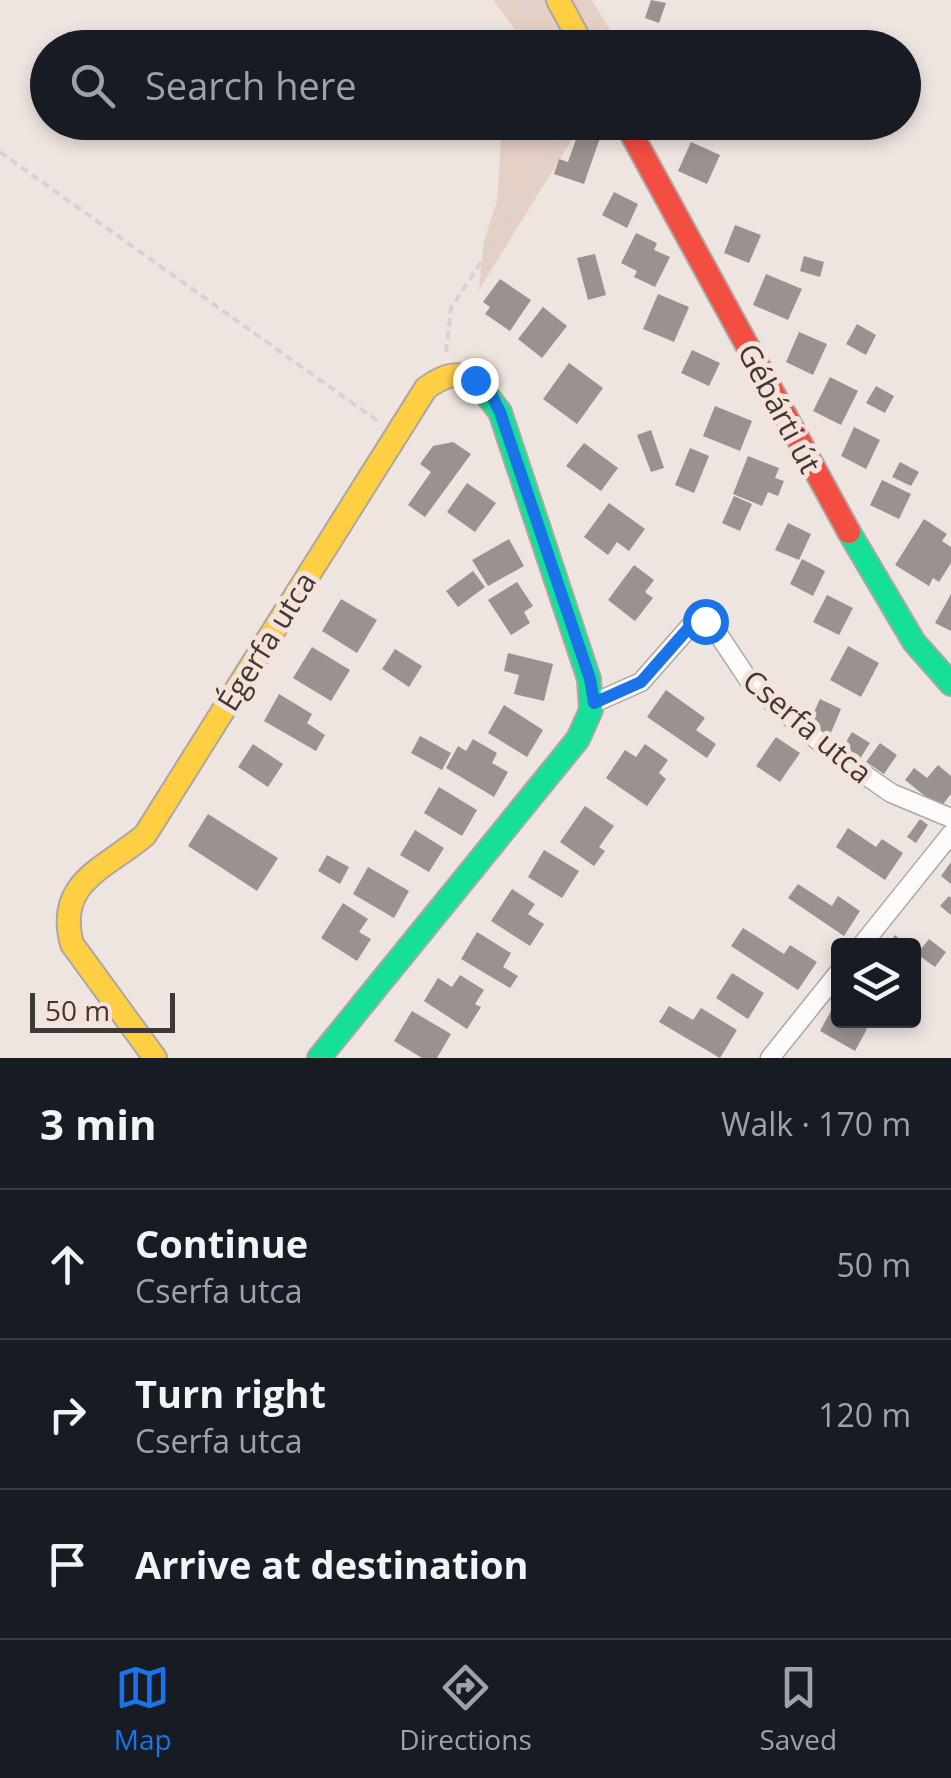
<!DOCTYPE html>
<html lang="en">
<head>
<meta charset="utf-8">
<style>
	:root { --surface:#171b24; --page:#20242c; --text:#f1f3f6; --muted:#9ea1a6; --line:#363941; --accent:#1a73e8 }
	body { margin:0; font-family:"Open Sans",sans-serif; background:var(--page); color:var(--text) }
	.controls { position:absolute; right:30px; bottom:30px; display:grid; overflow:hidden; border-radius:10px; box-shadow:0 5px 15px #0003 }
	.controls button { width:90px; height:90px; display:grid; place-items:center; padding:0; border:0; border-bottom:2px solid var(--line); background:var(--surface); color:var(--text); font:50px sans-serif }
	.scale { position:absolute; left:30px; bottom:25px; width:145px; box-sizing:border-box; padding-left:10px; border:5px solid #403835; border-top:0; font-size:28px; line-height:35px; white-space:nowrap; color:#403835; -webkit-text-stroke:8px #f5e2da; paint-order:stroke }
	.stop { position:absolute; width:30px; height:30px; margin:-22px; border:8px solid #1a73e8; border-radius:50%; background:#fff }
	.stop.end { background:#1a73e8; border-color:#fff; box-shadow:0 2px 10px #0008 }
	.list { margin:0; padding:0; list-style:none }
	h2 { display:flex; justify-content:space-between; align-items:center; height:130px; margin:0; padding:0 40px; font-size:42px }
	h2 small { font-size:32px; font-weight:400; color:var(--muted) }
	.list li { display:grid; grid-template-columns:65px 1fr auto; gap:30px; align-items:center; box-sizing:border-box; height:150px; padding:0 40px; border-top:2px solid var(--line) }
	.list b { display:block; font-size:38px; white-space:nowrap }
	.list p { margin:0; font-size:32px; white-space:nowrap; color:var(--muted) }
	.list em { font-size:32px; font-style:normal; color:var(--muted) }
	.icon { flex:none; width:55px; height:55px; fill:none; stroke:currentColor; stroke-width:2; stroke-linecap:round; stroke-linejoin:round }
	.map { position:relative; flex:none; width:951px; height:1058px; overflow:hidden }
	.search { position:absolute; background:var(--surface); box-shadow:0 5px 15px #0003; left:30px; right:30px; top:30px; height:110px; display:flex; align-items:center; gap:25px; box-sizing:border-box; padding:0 35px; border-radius:55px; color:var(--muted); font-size:38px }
	.sheet { height:580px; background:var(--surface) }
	nav { display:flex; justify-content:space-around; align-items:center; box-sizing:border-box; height:140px; border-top:2px solid var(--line); background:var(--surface); font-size:28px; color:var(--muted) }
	nav a { display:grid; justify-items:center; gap:5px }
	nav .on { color:var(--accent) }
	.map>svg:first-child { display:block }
	.green { fill:#e5d0c6 }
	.building { fill:#9a928f }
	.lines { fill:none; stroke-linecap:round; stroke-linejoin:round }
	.street-casing { stroke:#aea6a2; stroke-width:21 }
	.fast-casing { stroke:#aea6a2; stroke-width:26 }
	.slow-casing { stroke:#aea6a2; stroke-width:26 }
	.jam-casing { stroke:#aea6a2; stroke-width:26 }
	.path { stroke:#d6d3d2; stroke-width:4; stroke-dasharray:8 5; stroke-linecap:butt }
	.street { stroke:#fdfbfa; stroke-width:18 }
	.fast { stroke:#16e098; stroke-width:22 }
	.slow { stroke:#ffcf43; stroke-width:22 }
	.jam { stroke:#f24e42; stroke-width:22 }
	.route { stroke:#1a73e8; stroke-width:12 }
	.labels { text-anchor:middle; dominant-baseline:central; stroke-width:10; stroke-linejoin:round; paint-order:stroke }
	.street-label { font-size:30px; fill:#403835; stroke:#f5e2da }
</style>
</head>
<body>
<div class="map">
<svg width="951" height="1058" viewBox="0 0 951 1058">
	<rect width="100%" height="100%" fill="#efe5e0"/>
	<g class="green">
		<polygon points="493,0 592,0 620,47 528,47"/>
		<polygon points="502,123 582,123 479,290 483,244 497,201"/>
	</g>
	<g class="building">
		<polygon points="651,0 666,3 659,23 645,18"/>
		<polygon points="637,32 670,43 669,48 632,48"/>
		<polygon points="655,122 689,122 684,137 653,126"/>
		<polygon points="580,128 601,135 584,184 554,174 559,159 568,162"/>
		<polygon points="691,142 720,155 707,184 678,171"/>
		<polygon points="614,192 638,204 627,228 602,215"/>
		<polygon points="735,225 761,235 749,263 724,253"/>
		<polygon points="636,233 657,243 654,250 670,257 655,287 634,277 637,271 621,263"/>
		<polygon points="595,254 606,295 588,300 577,258"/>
		<polygon points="804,256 824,262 820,277 800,271"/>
		<polygon points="766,274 802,289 788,320 753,305"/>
		<polygon points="500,279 531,300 510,331 485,314 490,307 483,302"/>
		<polygon points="658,294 689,307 674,342 643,329"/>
		<polygon points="543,307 567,326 542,358 518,339"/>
		<polygon points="857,324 876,335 866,355 846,344"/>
		<polygon points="799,332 827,344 813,375 786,362"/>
		<polygon points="692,350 720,363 709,386 681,373"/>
		<polygon points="569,363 603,388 577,424 543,399"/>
		<polygon points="830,377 858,391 841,425 813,411"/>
		<polygon points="876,386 894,396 885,413 866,403"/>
		<polygon points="715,406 752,421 740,451 703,436"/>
		<polygon points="854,427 880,440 866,469 841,456"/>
		<polygon points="651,430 664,468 651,472 637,435"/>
		<polygon points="453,442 471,454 425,517 408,505 431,472 420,464 433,446"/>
		<polygon points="584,443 618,468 601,491 566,466"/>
		<polygon points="690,448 709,456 694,493 675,485"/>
		<polygon points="748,456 779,468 775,478 784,481 778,496 768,492 762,506 733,494"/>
		<polygon points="900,462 919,472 911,486 892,477"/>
		<polygon points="882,480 911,494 899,519 870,505"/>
		<polygon points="467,483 496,503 475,532 447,512"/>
		<polygon points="734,496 752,504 740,531 722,523"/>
		<polygon points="609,503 645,529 629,551 617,542 608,555 584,537"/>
		<polygon points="924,519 947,534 942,541 951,547 951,563 939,582 933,578 929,586 895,565"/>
		<polygon points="788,523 811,534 799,560 775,550"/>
		<polygon points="509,539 524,566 488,586 472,560"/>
		<polygon points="802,559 825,571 813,596 790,584"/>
		<polygon points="634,565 654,580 645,592 653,598 635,621 608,600"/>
		<polygon points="473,571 485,587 458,607 446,591"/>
		<polygon points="517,582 533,606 524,612 530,623 511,635 488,600"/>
		<polygon points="951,594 951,631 935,623"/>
		<polygon points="827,595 853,608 839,635 813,622"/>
		<polygon points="341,599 377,620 357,653 322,631"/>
		<polygon points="848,646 879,663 861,697 830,680"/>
		<polygon points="312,647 350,670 331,701 293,678"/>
		<polygon points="395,649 422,666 409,687 382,669"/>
		<polygon points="508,653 553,664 544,701 514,694 519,675 504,671"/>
		<polygon points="666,690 705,718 696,730 716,744 707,758 647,717"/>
		<polygon points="279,694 312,714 307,723 325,735 316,751 264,721"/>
		<polygon points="820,699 841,709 830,735 808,725"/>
		<polygon points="504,705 543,730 527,757 488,733"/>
		<polygon points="852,732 870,743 858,762 840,752"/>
		<polygon points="420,736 451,753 442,770 411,753"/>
		<polygon points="776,737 800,753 780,782 756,766"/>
		<polygon points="473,739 497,753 492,763 508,772 494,797 446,768 458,746 466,751"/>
		<polygon points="880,743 897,755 884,774 866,762"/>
		<polygon points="253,744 283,764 268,787 238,767"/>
		<polygon points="645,744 668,760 659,773 666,779 647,806 606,778 625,750 636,757"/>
		<polygon points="938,765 951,776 951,794 940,808 905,780 914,768 927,778"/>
		<polygon points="439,787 477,810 462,836 424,813"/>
		<polygon points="585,806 614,826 599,847 605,851 594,866 560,842"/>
		<polygon points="208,814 278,858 257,891 188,846"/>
		<polygon points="920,819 928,825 916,843 907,837"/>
		<polygon points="848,828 876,847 882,839 903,853 885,880 836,847"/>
		<polygon points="415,830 444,848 429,872 400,855"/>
		<polygon points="544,850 579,871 562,898 528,877"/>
		<polygon points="327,855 349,867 340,884 318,871"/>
		<polygon points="951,862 951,884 941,876"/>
		<polygon points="368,867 409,891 394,918 353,894"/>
		<polygon points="798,884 832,906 838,896 860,911 844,936 788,898"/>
		<polygon points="512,889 535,904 528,914 544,924 530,946 491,921"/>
		<polygon points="949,896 951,898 951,915 940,906"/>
		<polygon points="343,903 368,919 359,932 371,939 357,961 321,938"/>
		<polygon points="743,928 784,954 790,945 817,962 798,990 731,946"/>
		<polygon points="477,932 511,953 503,967 518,976 510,988 461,959"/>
		<polygon points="895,935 908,946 887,946"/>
		<polygon points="929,939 946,952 935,967 917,954"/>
		<polygon points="732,973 764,993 748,1019 716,998"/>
		<polygon points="460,975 484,990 475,1004 481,1007 467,1029 424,1001 438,978 452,987"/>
		<polygon points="669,1006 693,1020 701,1008 737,1030 720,1058 659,1022"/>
		<polygon points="832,1009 838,1013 838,1021 852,1021 867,1029 855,1051 820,1031"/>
		<polygon points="412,1011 451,1034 437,1058 422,1058 394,1041"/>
	</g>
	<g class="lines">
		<g class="street-casing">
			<g id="street">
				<polyline points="594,703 641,682 693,623 698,620 712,625 752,685 828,749 891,793 951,818"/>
				<polyline points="861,946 951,834"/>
				<polyline points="770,1058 838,973"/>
			</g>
		</g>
		<g class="fast-casing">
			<g id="fast">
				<polyline points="849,532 914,642 951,684"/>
				<polyline points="319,1058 578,739 591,710 589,679 500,412 476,381"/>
			</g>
		</g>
		<g class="slow-casing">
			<g id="slow">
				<polyline points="558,0 584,48"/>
				<path d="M155,1058L72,944C55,882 105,869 145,835L426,388C443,376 457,370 476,381"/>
			</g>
		</g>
		<g class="jam-casing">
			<polyline id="jam" points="625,122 849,532"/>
		</g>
		<g class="path">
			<polyline points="524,0 541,18"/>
			<polyline points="0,152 379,422"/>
			<polyline points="446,352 451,308 563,135"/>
		</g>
		<use href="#street" class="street"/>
		<use href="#fast" class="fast"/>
		<use href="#slow" class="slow"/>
		<use href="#jam" class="jam"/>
	</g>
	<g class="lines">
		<polyline class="route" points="475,380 491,394 500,412 590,679 594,703 641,682 693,623 705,621"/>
	</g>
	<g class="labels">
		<g class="street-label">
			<text transform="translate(780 408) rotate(62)">Gébárti út</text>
			<text transform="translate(266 641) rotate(-58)">Égerfa utca</text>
			<text transform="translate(808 726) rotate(40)">Cserfa utca</text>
		</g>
	</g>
</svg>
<div class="controls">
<button><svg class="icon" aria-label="layers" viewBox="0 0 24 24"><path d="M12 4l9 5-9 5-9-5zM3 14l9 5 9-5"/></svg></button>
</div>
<div class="scale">50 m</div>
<div class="stop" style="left:705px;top:621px"></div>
<div class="stop end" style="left:475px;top:380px"></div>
<div class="search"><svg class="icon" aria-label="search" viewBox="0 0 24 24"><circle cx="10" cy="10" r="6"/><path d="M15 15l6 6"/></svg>Search here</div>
</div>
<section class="sheet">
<h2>3 min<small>Walk · 170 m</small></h2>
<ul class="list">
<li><svg class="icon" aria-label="ahead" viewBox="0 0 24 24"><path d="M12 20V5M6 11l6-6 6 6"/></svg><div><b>Continue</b><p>Cserfa utca</p></div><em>50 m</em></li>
<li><svg class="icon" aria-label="right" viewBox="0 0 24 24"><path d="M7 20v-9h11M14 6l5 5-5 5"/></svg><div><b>Turn right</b><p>Cserfa utca</p></div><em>120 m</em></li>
<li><svg class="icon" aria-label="arrive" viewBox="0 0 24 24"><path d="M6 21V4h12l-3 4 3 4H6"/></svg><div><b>Arrive at destination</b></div></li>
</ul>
</section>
<nav>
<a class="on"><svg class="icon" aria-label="map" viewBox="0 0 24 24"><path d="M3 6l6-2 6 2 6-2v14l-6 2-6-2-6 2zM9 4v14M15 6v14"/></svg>Map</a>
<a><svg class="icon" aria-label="directions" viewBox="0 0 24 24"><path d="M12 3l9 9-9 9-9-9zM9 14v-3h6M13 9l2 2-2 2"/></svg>Directions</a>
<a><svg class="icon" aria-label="saved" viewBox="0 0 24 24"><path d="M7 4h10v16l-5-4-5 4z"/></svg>Saved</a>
</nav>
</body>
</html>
